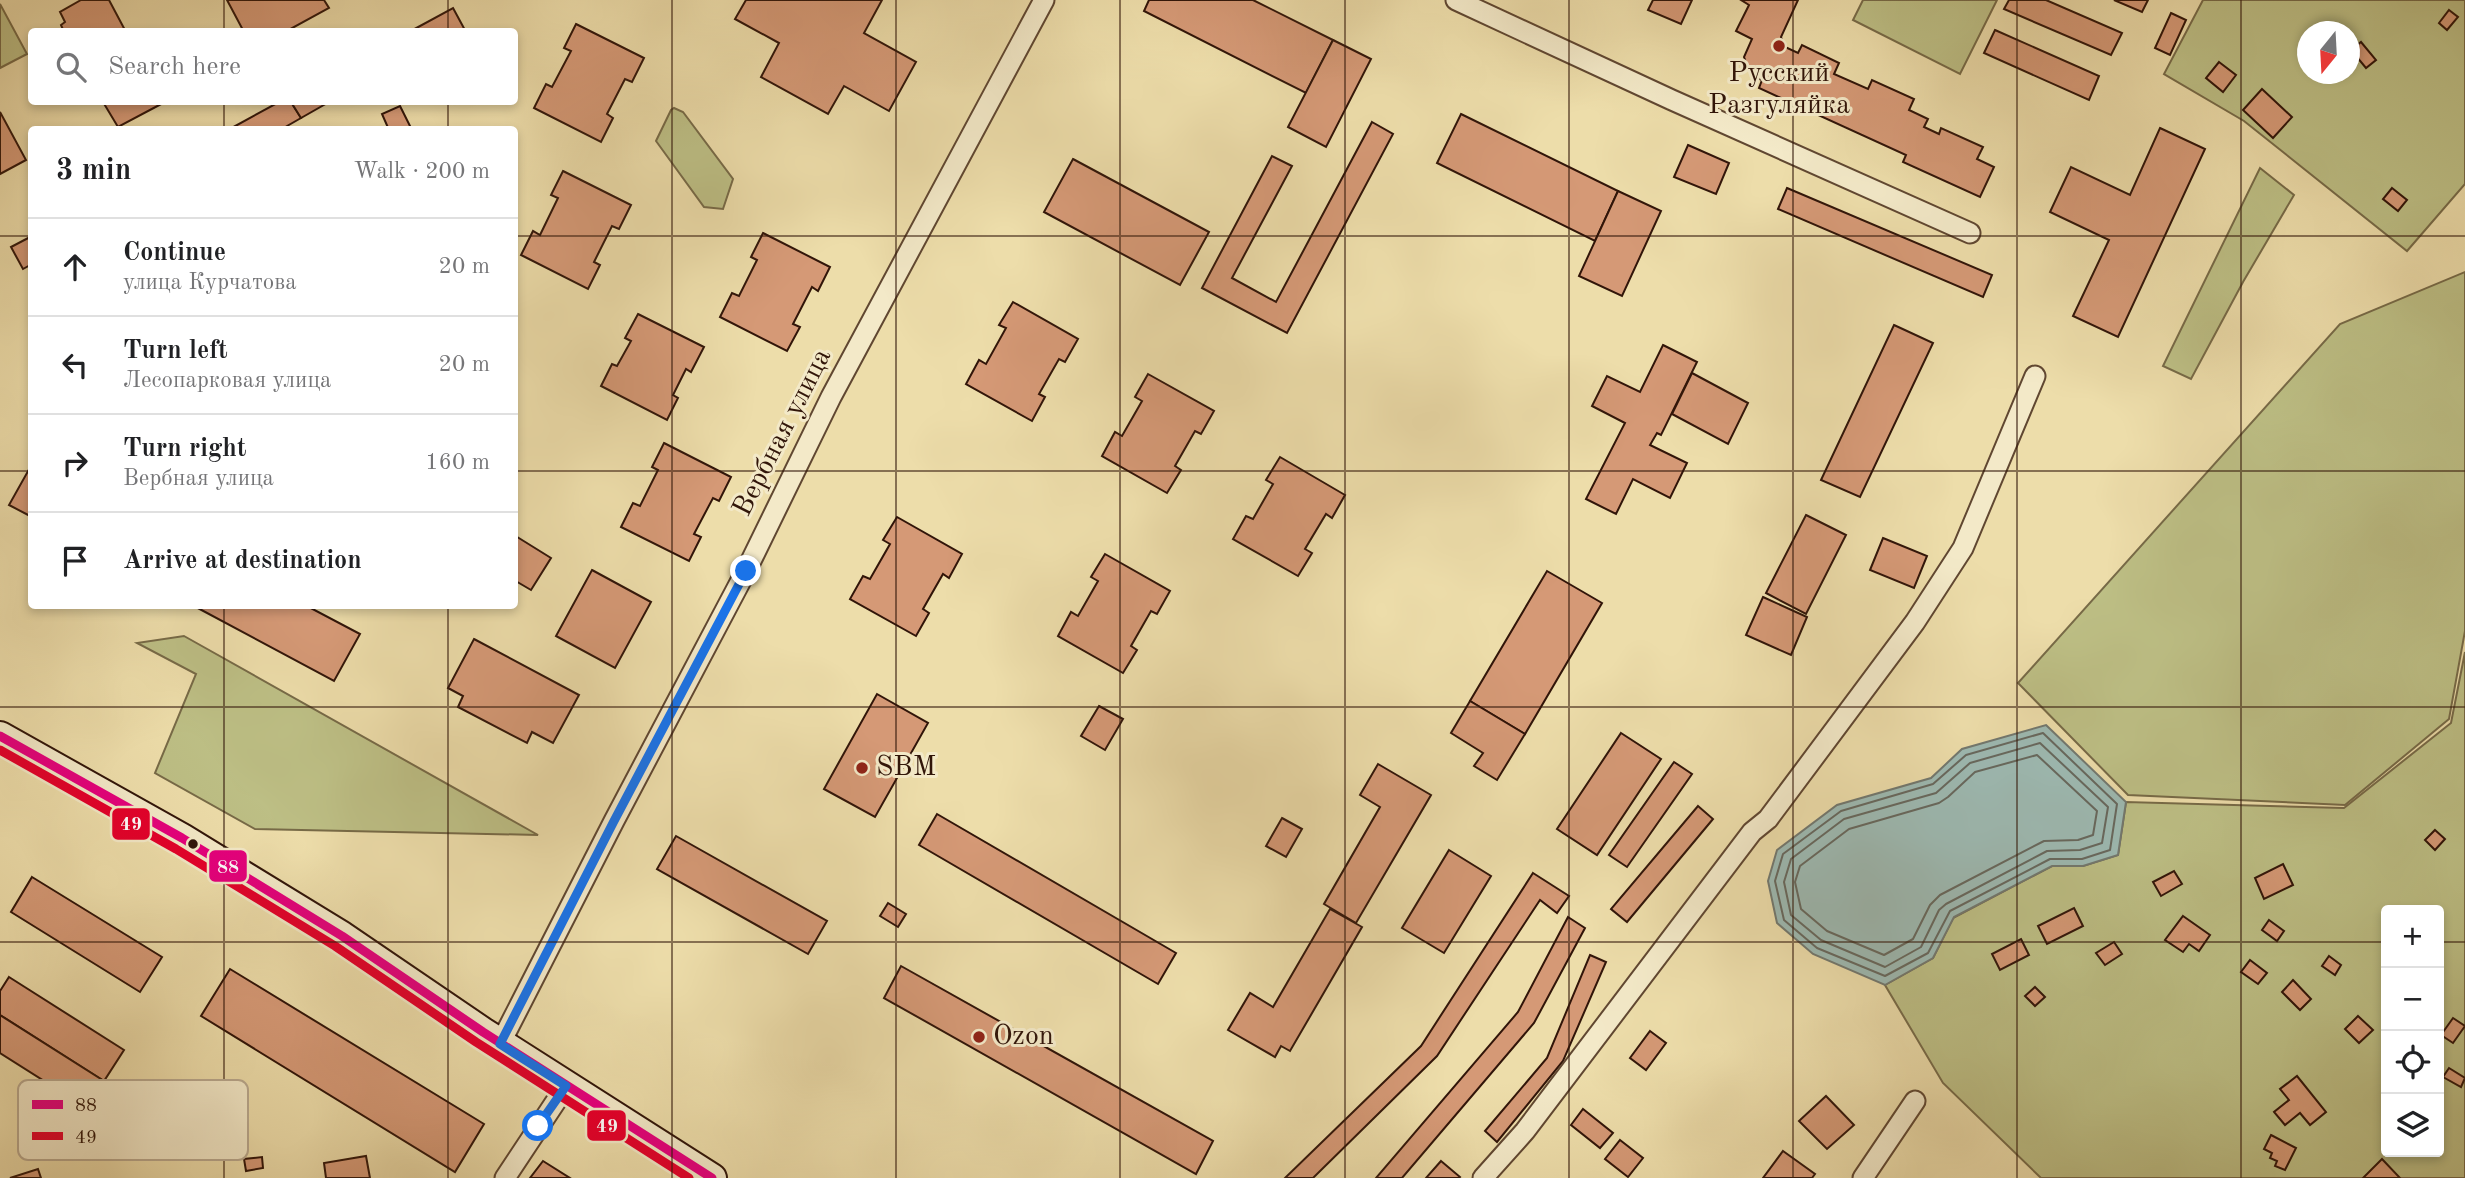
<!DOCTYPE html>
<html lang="en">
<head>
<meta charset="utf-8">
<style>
	:root { --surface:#fff; --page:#f6f6f6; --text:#202124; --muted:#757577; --line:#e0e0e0 }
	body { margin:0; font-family:"Old Standard TT",serif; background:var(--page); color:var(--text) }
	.controls { position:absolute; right:21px; bottom:21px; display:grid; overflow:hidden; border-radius:7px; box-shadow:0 4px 10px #0003 }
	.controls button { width:63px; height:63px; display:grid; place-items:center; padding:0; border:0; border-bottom:2px solid var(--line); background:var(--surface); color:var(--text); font:35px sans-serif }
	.compass { position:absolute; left:2297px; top:21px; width:63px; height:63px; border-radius:50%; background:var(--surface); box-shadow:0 4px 10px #0003; rotate:198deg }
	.stop { position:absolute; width:21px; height:21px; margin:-16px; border:5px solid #1a73e8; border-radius:50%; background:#fff }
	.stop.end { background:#1a73e8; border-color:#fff; box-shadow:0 2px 7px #0008 }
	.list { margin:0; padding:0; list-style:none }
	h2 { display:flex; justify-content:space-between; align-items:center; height:91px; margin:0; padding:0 28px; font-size:30px }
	h2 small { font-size:23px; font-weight:400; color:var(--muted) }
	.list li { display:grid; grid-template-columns:46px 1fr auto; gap:21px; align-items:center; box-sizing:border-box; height:98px; padding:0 28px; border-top:2px solid var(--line) }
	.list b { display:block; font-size:26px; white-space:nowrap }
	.list p { margin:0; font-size:23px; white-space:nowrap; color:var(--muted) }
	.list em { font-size:23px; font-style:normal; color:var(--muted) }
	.icon { flex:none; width:38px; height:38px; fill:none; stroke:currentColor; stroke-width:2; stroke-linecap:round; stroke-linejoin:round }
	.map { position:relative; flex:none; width:2465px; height:1178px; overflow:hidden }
	.search { position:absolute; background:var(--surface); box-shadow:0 4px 10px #0003; left:28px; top:28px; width:490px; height:77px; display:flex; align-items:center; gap:18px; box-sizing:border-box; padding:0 24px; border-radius:7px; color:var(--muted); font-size:26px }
	.panel { position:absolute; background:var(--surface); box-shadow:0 4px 10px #0003; left:28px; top:126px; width:490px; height:483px; border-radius:7px }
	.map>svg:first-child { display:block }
	.green { fill:#bdbf85; stroke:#776a47; stroke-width:2; fill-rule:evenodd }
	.water { fill:#9dbab3; stroke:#72786f; stroke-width:2 }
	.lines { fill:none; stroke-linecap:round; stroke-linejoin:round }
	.shore { stroke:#67685e; stroke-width:2 }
	.building { fill:#d59976; stroke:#311509; stroke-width:2 }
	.minor-casing { stroke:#604731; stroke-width:23 }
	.secondary-casing { stroke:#311509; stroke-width:32 }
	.minor { stroke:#f3e9c8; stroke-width:19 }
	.secondary { stroke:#f3e9c8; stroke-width:28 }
	.bus-1-casing { stroke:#f3e9c8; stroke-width:14 }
	.bus-2-casing { stroke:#f3e9c8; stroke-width:14 }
	.bus-1 { stroke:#e5007d; stroke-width:9 }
	.bus-2 { stroke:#e4002b; stroke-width:9 }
	.route { stroke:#1a73e8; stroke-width:9 }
	.grid { fill:none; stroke:#311509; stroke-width:2; stroke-opacity:0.55 }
	.poi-dot { fill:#8f2418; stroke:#f3e9c8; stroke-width:2.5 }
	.bus-dot { fill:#311509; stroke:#f3e9c8; stroke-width:2.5 }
	.labels { text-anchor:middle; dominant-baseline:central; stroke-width:6; stroke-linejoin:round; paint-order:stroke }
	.poi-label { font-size:28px; fill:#311509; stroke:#f3e9c8; text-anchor:start }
	.street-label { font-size:28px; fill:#311509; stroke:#f3e9c8 }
	.key { fill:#f3e9c8; stroke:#b9a98f; stroke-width:2 }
	.key-label { font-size:19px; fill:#311509 }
	.line-badge { stroke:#f3e9c8; stroke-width:2.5 }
	.badge-label { font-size:19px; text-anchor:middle; font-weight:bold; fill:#fff }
</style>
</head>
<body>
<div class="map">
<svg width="2465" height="1178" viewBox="0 0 2465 1178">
	<rect width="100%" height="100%" fill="#edddaa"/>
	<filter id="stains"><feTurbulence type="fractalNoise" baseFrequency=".00286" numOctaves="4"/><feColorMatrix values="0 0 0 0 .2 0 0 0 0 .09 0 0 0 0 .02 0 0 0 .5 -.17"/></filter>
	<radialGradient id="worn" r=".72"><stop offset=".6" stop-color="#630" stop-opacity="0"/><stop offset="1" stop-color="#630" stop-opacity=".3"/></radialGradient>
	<g class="green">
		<polygon points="1863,0 1997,0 1960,74 1853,20"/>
		<path d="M2203,0H2465V184L2407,251L2244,121L2164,74ZM2308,32H2350V74H2308Z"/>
		<polygon points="0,4 27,54 0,68"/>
		<polygon points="674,108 683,112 733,179 723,209 704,207 656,141 671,110"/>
		<polygon points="2260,168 2294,195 2243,282 2191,379 2163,366"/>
		<polygon points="2465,272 2465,631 2449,719 2345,805 2128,795 2018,683 2340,324"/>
		<polygon points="184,636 538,835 255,829 155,773 196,674 137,643"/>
		<path d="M2465,652V1178H2041L1943,1083L1885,985L1933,958L1953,918L2052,866H2083L2118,855L2126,802L2344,808L2451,723ZM2386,910H2439V1152H2386Z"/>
	</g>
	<polygon class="water" points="2046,725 2126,802 2118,855 2083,866 2052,866 1954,917 1933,958 1885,985 1813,954 1777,923 1768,881 1777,850 1837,805 1931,778 1962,749"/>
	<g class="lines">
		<g class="shore">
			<polygon points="2043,733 2117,804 2110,850 2082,859 2050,859 1950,911 1928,953 1885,976 1817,948 1784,920 1775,881 1783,854 1841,811 1933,784 1966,755"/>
			<polygon points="2040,743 2108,807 2102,843 2080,850 2047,851 1946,904 1939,910 1921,947 1885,967 1821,940 1791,915 1784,882 1791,859 1844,819 1936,793 1970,763"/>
			<polygon points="2037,755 2097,811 2093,835 2078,840 2044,841 1940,895 1930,905 1913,939 1884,955 1827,931 1801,909 1795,882 1800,866 1849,829 1939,803 1948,797 1975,772"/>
		</g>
	</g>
	<g class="building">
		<polygon points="81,0 109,0 126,32 64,32 61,25 65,22 60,12"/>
		<polygon points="227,0 324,0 329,8 285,32 244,32"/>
		<polygon points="746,0 882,0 864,33 916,62 889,111 844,86 828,114 761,77 779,43 735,19"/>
		<polygon points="1149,0 1253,0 1333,40 1306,93 1144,11"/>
		<polygon points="1653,0 1692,0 1681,24 1648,10"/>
		<polygon points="1741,0 1798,0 1781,37 1785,47 1798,53 1802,45 1839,63 1834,74 1868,89 1872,80 1914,99 1909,110 1928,119 1924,127 1939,134 1941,128 1983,147 1977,159 1994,167 1980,197 1903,162 1906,155 1759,88 1762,80 1751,75 1744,57 1752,39 1736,31 1749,5"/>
		<polygon points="2009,0 2046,0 2122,33 2111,55 2004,9"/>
		<polygon points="2114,0 2148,0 2142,12"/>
		<polygon points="453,8 466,32 409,32"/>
		<polygon points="2449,10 2458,17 2447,30 2439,23"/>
		<polygon points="2171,13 2186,20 2170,55 2155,48"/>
		<polygon points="576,24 644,58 632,82 625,79 607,114 613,118 601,142 534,108 546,84 552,87 571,51 564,48"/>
		<polygon points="1995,30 2099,76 2089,100 1984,53"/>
		<polygon points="1333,40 1371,59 1326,147 1288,127"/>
		<polygon points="2361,42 2376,60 2366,68 2351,50"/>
		<polygon points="2219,62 2236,75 2223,92 2206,78"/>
		<polygon points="2262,89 2292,117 2273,138 2243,110"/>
		<polygon points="103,102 165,102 118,127"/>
		<polygon points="279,102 291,102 301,118 280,130 228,130"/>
		<polygon points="291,102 329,102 301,118"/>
		<polygon points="400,106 412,130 389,130 382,114"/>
		<polygon points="0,112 26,160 0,174"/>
		<polygon points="1461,114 1618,191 1595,241 1437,163"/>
		<polygon points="1372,122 1393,134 1287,333 1202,288 1272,156 1292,166 1232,278 1276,302"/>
		<polygon points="2160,128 2205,149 2118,337 2073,316 2109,240 2050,212 2071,167 2130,195"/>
		<polygon points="1688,145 1729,163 1716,194 1674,177"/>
		<polygon points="1073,159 1209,232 1180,285 1044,212"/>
		<polygon points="563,171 631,205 619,229 612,226 594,262 600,265 588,289 521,255 533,231 540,235 558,198 551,195"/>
		<polygon points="1787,188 1992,275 1983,297 1778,209"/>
		<polygon points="2392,188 2407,200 2398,211 2383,199"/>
		<polygon points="1618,191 1661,211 1622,296 1579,276"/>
		<polygon points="763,233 830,267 818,291 812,287 793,324 800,327 787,351 720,317 732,293 739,296 757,260 751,257"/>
		<polygon points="32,236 32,264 23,269 11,247"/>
		<polygon points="1013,302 1078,339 1065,362 1059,359 1039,394 1045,397 1032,421 966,384 979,360 986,364 1006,328 999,325"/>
		<polygon points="638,314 704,347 691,372 686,369 673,395 678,398 667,420 601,386 612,364 617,366 631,341 625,338"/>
		<polygon points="1894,325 1933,343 1860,497 1821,480"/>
		<polygon points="1663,345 1697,362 1661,435 1657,433 1650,445 1687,463 1670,498 1633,479 1616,514 1586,499 1625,423 1592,406 1607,376 1640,392"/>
		<polygon points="1692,373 1748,403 1728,444 1672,414"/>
		<polygon points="1148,374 1214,411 1201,434 1195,431 1175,466 1181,470 1167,493 1102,456 1115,432 1122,436 1142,401 1135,397"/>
		<polygon points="664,443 731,477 719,501 713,498 694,534 701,537 689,561 621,527 633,503 640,506 658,470 652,467"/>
		<polygon points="1280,457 1345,495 1332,518 1326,514 1305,549 1312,553 1298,576 1233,539 1246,516 1253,519 1273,484 1266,480"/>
		<polygon points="32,464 32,517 9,505"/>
		<polygon points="1806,515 1846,535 1806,614 1766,593"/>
		<polygon points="897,517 962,554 949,578 943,574 923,609 929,613 916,636 850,599 863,576 870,579 890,544 883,540"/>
		<polygon points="514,535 551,558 531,590 514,580"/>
		<polygon points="1883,538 1927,556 1914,588 1870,570"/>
		<polygon points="1105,554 1170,591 1157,614 1151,611 1131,646 1137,650 1123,673 1058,636 1071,612 1078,616 1098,581 1091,577"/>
		<polygon points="592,570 651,602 615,668 556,636"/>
		<polygon points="1547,571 1602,603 1525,734 1470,701"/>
		<polygon points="1763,597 1807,617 1791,655 1746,635"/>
		<polygon points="194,606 307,606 360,634 334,681"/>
		<polygon points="474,639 579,695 553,743 532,732 527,743 458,707 463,696 448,688"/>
		<polygon points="877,694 928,723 875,817 824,789"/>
		<polygon points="1470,701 1525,734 1497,780 1474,766 1483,753 1451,733"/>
		<polygon points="1099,706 1123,719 1105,750 1081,736"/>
		<polygon points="1621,733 1661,759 1597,855 1557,829"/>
		<polygon points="1674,762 1692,774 1627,867 1609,855"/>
		<polygon points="1378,764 1431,795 1356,923 1324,904 1380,807 1360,795"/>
		<polygon points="1698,806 1713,819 1627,922 1611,909"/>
		<polygon points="937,814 1176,953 1158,984 919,845"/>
		<polygon points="1282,818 1302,829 1286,857 1266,846"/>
		<polygon points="2435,830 2445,839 2435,850 2425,840"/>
		<polygon points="676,836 827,921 808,954 657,869"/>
		<polygon points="1449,850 1491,876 1444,953 1402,928"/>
		<polygon points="2283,864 2293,885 2264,899 2255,878"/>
		<polygon points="2174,871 2182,884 2161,896 2153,882"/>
		<polygon points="1533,873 1569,896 1557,913 1540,900 1437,1056 1313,1178 1285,1178 1421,1046"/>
		<polygon points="32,877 162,957 140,992 11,912"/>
		<polygon points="888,903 906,914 898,927 880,916"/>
		<polygon points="2074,908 2083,926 2047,944 2038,926"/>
		<polygon points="1330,909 1362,927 1290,1051 1281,1046 1275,1057 1228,1030 1250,993 1273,1007"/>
		<polygon points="2183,916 2210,935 2199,951 2189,944 2183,952 2165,940"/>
		<polygon points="1568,917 1585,928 1534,1023 1402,1178 1376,1178 1518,1012"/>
		<polygon points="2269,920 2284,931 2277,941 2262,930"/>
		<polygon points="2021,939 2029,955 2000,970 1992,954"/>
		<polygon points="2114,942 2122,954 2105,965 2096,953"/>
		<polygon points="1590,955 1606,962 1563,1061 1497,1142 1485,1131 1547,1058"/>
		<polygon points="2329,956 2341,965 2335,975 2322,966"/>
		<polygon points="2250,960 2267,973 2258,984 2241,972"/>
		<polygon points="901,966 1213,1141 1196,1174 884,998"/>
		<polygon points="230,969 484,1124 455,1172 201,1016"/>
		<polygon points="9,977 124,1050 104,1081 0,1015 0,991"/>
		<polygon points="2293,980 2311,999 2300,1010 2282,992"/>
		<polygon points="2035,987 2045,997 2035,1006 2025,996"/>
		<polygon points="0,1015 104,1081 87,1108 0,1053"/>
		<polygon points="2358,1016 2373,1030 2359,1043 2345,1029"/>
		<polygon points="2453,1018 2465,1026 2453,1043 2441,1035"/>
		<polygon points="1650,1031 1666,1043 1646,1070 1630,1058"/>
		<polygon points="2449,1068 2465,1078 2461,1087 2443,1077"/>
		<polygon points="2297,1076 2326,1112 2310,1125 2300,1113 2285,1125 2274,1112 2289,1100 2280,1089"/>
		<polygon points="1826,1096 1854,1125 1827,1149 1799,1121"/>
		<polygon points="1583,1109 1613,1133 1600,1148 1571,1125"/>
		<polygon points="2271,1135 2296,1148 2285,1170 2275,1166 2277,1161 2270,1158 2272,1153 2264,1149"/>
		<polygon points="1620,1140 1643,1158 1628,1177 1605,1159"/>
		<polygon points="1783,1151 1815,1174 1812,1178 1763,1178"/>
		<polygon points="366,1156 370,1178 326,1178 324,1163"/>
		<polygon points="262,1157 263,1168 246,1171 244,1159"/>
		<polygon points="2382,1159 2400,1178 2363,1178"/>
		<polygon points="543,1161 570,1178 530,1178"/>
		<polygon points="1441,1161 1460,1177 1459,1178 1426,1178"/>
		<polygon points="38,1169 41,1178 10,1178"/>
	</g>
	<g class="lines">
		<g class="minor-casing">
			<g id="minor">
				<polyline points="1456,0 1672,100 1970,233"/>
				<polyline points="500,1044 614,821 746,571 831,397 1044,0"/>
				<polyline points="505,1178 566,1086"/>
				<polyline points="1483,1178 1525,1131 1752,832 1768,819 1915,622 1963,548 2035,376"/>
				<polyline points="1863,1178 1915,1101"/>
			</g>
		</g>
		<g class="secondary-casing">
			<polyline id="secondary" points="0,736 182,838 342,936 483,1032 712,1178"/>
		</g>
		<use href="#minor" class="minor"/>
		<use href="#secondary" class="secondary"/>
		<g class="bus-1-casing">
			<polyline id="bus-1" points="0,736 182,838 342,936 483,1032 712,1178"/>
		</g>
		<g class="bus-2-casing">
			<polyline id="bus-2" points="0,750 176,849 335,946 476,1042 689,1178"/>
		</g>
		<use href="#bus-1" class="bus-1"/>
		<use href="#bus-2" class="bus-2"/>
	</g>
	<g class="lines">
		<polyline class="route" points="538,1126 566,1086 500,1044 614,821 746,571"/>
	</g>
	<path class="grid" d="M224,0V32M448,0V32M672,0V1178M896,0V1178M1120,0V1178M1345,0V1178M1569,0V1178M1793,0V1178M2017,0V1178M2241,0V1178M224,102V130M448,102V130M0,236H32M514,236H2465M0,471H32M514,471H2465M224,606V1178M448,606V1178M0,707H2465M0,942H2386M2439,942H2465"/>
	<g class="poi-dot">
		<circle cx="1779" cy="46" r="7"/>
		<circle cx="862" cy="768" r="7"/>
		<circle cx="979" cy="1037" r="7"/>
	</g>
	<circle class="bus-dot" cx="193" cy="844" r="6"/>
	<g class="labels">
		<g class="poi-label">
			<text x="1779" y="74" text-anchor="middle">Русский<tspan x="1779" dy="32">Разгуляйка</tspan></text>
			<text x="876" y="768">SBM</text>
			<text x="993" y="1037">Ozon</text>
		</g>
		<g class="street-label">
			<text transform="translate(783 433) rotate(-63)">Вербная улица</text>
		</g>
	</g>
	<rect x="18" y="1080" width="230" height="80" rx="10" class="key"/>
	<rect x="32" y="1100" width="31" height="9" fill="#e5007d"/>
	<rect x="32" y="1132" width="31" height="8" fill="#e4002b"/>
	<g class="key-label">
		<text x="75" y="1111">88</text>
		<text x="75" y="1143">49</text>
	</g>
	<g class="line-badge">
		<rect x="111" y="807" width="40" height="34" rx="7" fill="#e4002b"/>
		<rect x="208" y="849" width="40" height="34" rx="7" fill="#e5007d"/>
		<rect x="586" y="1109" width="41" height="33" rx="7" fill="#e4002b"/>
	</g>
	<g class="badge-label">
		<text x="131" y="830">49</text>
		<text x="228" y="873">88</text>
		<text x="607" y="1132">49</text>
	</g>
	<rect width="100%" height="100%" filter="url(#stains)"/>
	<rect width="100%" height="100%" fill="url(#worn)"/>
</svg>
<div class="controls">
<button>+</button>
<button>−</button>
<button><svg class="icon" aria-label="locate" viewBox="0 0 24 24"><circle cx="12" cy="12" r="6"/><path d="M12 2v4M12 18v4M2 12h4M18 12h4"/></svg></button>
<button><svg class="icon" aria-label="layers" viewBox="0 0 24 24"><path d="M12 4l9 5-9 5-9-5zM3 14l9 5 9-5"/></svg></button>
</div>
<svg class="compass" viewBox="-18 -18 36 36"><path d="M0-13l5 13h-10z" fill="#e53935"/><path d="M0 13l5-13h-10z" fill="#757577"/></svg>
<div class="stop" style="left:538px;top:1126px"></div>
<div class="stop end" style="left:746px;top:571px"></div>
<div class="search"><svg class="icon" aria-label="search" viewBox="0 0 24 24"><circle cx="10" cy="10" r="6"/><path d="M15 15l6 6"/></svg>Search here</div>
<section class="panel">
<h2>3 min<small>Walk · 200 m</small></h2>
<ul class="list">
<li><svg class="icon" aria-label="ahead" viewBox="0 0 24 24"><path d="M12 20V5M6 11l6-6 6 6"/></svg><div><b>Continue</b><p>улица Курчатова</p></div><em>20 m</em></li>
<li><svg class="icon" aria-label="left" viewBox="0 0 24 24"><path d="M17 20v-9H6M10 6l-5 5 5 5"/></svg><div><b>Turn left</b><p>Лесопарковая улица</p></div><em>20 m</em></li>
<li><svg class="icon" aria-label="right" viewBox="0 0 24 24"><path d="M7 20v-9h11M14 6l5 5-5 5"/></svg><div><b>Turn right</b><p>Вербная улица</p></div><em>160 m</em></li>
<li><svg class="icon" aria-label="arrive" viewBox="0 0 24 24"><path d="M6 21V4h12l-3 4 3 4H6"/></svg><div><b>Arrive at destination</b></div></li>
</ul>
</section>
</div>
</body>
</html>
